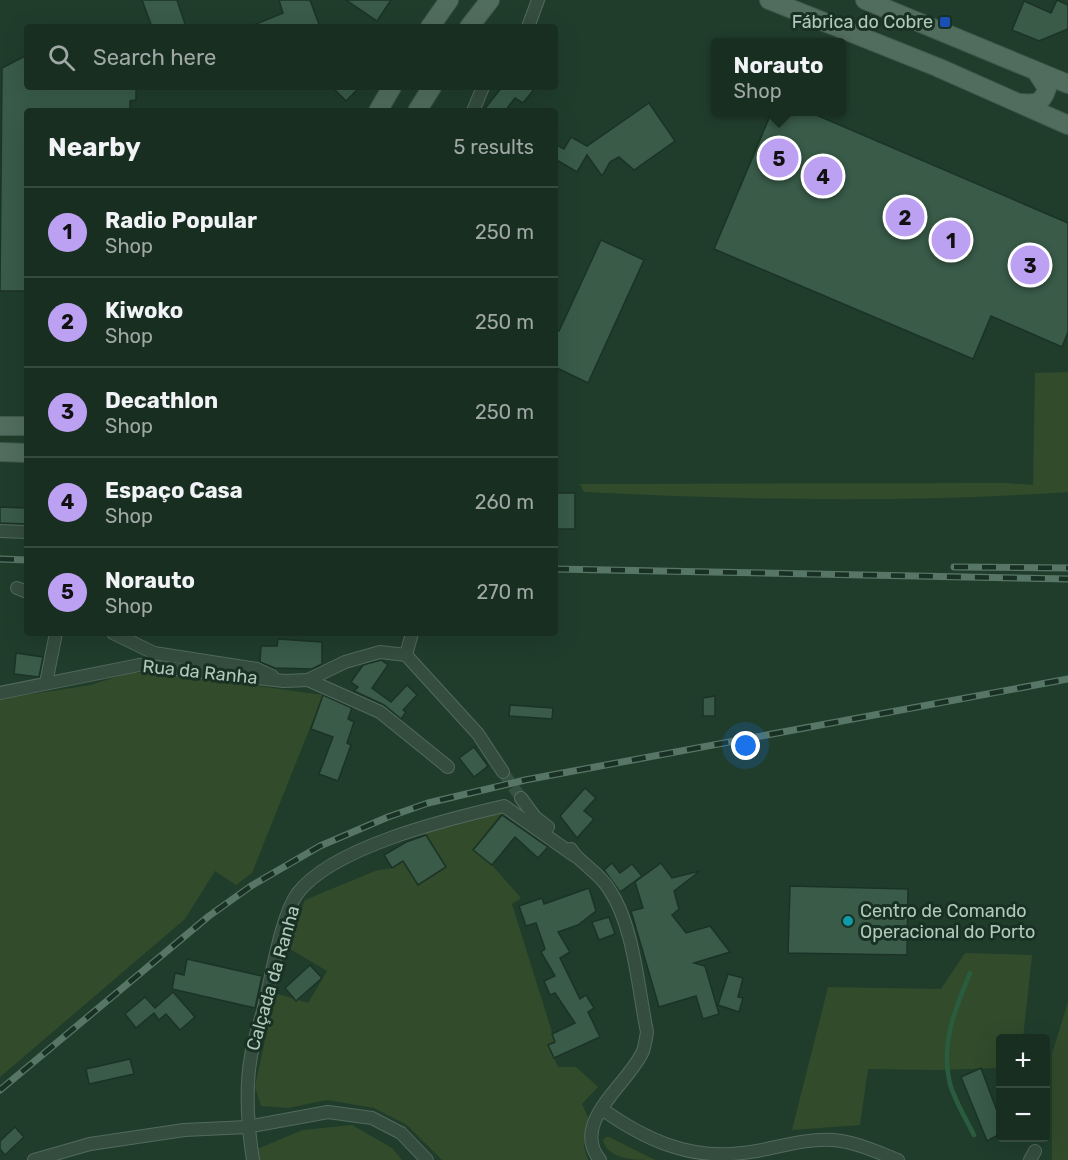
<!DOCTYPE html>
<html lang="en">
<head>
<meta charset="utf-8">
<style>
	:root { --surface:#182e21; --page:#253a2e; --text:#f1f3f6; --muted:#9fa8a5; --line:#364a3f; --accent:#bca0f2 }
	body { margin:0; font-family:Rubik,sans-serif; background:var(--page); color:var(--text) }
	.controls { position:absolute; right:18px; bottom:18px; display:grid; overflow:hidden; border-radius:6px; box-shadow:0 6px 24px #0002 }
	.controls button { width:54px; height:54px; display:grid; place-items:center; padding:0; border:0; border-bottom:2px solid var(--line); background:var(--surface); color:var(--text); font:30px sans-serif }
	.you { position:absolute; left:746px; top:746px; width:21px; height:21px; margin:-15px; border:4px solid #fff; border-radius:50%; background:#1a73e8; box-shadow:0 0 0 9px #1a73e833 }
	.badge { display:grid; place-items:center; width:39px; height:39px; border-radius:50%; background:var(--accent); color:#111; font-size:20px; font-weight:700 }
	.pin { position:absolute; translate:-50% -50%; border:3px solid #fff; box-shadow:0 2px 6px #0006 }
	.popup { position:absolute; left:711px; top:38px; width:135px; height:78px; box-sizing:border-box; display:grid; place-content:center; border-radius:6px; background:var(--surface); filter:drop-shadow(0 2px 4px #0005); font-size:20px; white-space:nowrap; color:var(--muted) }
	.popup b { font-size:22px; color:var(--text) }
	.popup::after { content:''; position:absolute; left:50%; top:100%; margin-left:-12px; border:12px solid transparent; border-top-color:var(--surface) }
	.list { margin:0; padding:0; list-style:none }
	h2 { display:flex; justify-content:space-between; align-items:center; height:78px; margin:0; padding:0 24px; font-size:26px }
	h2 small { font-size:20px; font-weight:400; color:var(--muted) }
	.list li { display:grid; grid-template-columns:39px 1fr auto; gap:18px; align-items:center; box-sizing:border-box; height:90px; padding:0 24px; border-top:2px solid var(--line) }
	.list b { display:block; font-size:22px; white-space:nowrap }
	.list p { margin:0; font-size:20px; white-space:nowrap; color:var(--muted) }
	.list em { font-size:20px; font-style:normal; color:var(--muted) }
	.icon { flex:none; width:33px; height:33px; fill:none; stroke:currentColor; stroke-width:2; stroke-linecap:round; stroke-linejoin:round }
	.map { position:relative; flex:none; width:1068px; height:1160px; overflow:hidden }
	.search { position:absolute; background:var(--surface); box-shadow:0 6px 24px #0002; left:24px; top:24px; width:534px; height:66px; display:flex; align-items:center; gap:15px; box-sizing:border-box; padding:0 21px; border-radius:6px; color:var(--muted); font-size:22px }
	.panel { position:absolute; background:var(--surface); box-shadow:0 6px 24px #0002; left:24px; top:108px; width:534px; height:528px; border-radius:6px }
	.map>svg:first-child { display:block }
	.green { fill:#324b2b }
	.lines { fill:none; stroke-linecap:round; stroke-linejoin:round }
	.stream { stroke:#2a5d40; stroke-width:4.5 }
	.building { fill:#395b48; stroke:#1b3326; stroke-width:1.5 }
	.street-tunnel { stroke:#355241; stroke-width:12; stroke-dasharray:12 6; stroke-linecap:butt }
	.street-casing { stroke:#526a5d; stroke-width:14 }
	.primary-casing { stroke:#40594b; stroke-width:20 }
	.street { stroke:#344d3f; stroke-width:12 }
	.primary { stroke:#516d5e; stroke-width:18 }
	.rail-casing { stroke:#577665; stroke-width:7 }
	.rail { stroke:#193124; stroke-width:4.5; stroke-dasharray:14; stroke-linecap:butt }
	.transit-dot { fill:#1a4fb4; stroke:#193124; stroke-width:2 }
	.culture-dot { fill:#0f9aa8; stroke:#193124; stroke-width:2 }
	.labels { text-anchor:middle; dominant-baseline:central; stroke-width:6; stroke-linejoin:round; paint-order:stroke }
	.poi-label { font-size:18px; fill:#afc9bb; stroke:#193124; text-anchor:end }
	.street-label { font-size:18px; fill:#afc9bb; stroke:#193124 }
</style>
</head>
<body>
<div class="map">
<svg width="1068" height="1160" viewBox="0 0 1068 1160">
	<rect width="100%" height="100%" fill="#203d2c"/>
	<g class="green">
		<path d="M1068,372V492C908,503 745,500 584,492L580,484L1005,483L1033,485L1035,373Z"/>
		<polygon points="128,673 164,673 323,695 252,873 236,885 215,871 185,919 0,1077 0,699 91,685"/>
		<polygon points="504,810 473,850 492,865 521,898 512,904 555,1042 548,1046 558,1067 576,1067 598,1087 582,1104 588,1117 584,1147 588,1160 442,1160 407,1125 374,1108 327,1100 288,1108 261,1106 255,1087 275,993 308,1003 327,971 287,947 305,900 375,871 392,868 403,861 418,884 446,867 423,831"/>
		<polygon points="965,953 1032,955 1023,1038 1000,1038 1000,1068 937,1070 868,1069 860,1125 792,1130 828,987 941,989"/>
		<polygon points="1068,1002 1068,1160 1052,1160 1052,1054"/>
		<polygon points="352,1125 392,1148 402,1160 258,1160 257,1149 303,1130"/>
		<path d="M606,1137H609L655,1160C634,1160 608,1160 603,1140Z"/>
	</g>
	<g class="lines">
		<path class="stream" d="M970,973C955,1010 940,1044 950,1084C955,1101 966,1119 974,1135"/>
	</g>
	<g class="building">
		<polygon points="142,0 177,0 186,27 152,27"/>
		<polygon points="279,0 310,0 320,27 249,27 283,13"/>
		<polygon points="346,0 391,0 377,21"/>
		<polygon points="1057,0 1068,5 1068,29 1039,41 1012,30 1024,1 1051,13"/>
		<polygon points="27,55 27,87 136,87 136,100 130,101 130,111 27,111 27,291 0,291 2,68"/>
		<polygon points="332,87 360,87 346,101"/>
		<polygon points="502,87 536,87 523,103 515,98 505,111 483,111"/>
		<polygon points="649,103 675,141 634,170 619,157 610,162 602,176 587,155 577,172 555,159 555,144 564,149 571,137 587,146"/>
		<polygon points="772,111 807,111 1068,223 1068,332 1062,347 991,316 973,359 714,249"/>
		<polygon points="601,240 644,260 588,383 555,367 555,329 559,331"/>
		<rect x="555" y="493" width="20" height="36"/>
		<polygon points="0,507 27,508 27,524 0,523"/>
		<polygon points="278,639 322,642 322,664 312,669 275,668 260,662 261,646 277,646"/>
		<polygon points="16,653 43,657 39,677 14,674"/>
		<polygon points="381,660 388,665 372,688 391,702 407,685 417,695 403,710 406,712 401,719 384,705 354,691 358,687 351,682 363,665"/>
		<polygon points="323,695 352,708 348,719 354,722 347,743 351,745 338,781 319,774 333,737 311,729"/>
		<polygon points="715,696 715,716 703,716 703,698"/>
		<polygon points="510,705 553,708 552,719 509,716"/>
		<polygon points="474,747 488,766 474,777 459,758"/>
		<polygon points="585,788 596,798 584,811 594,819 577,838 560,816"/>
		<polygon points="502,815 548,847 538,858 515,837 492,865 473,850"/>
		<polygon points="426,835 446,867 418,885 403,861 392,868 384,855 406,842"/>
		<polygon points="612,863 620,873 632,864 642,876 620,892 604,870"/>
		<polygon points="661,863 672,878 700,871 674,891 679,909 672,915 686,933 710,926 730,952 694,963 705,966 719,1014 703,1019 696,996 659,1007 631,911 643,908 635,882"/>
		<polygon points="790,886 908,889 907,955 788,953"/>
		<polygon points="589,888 596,911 578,925 558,932 570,952 560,958 580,999 586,995 594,1008 588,1012 600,1037 554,1058 548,1045 555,1042 552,1034 575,1023 555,993 550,995 544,981 555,976 541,952 545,949 536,923 526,926 519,906 542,898 544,904"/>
		<polygon points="609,917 615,934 599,940 592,922"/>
		<polygon points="187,959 262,976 255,1008 172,989 175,973 184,975"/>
		<polygon points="310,965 322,978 296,1001 285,988"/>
		<polygon points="728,974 743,978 738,997 743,998 739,1012 718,1005"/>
		<polygon points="173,992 195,1017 180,1030 166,1014 159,1020 154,1013 136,1028 125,1014 145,997 155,1008"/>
		<polygon points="130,1059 134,1074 89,1084 86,1069"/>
		<polygon points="981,1068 1000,1119 1000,1134 987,1141 961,1077"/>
		<polygon points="15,1127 24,1137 5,1155 0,1149 0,1141"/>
	</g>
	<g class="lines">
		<polyline class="street-tunnel" points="503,772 521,798"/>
		<g class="street-casing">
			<g id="street">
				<polyline points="528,27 538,0"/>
				<polyline points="473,111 483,87"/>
				<polyline points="0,531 27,532"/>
				<polyline points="17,588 27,592"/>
				<polyline points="113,633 154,653 257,669 272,676"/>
				<polyline points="406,655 478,734 503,772"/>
				<polyline points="406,655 412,633"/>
				<polyline points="308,680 380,712 448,767"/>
				<polyline points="46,683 56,633"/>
				<polyline points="0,693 139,665 284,681 308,680 345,662 380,652 406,655"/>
				<polyline points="521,798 535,817 548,827"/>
				<path d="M571,849C578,862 599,872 609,889C634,926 638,988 647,1032C646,1038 645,1045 643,1051C629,1084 569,1122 600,1160"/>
				<path d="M602,1109C644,1139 689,1160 742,1153C773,1150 801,1138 833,1140C856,1142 877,1152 898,1160"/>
				<polyline points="34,1160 90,1144 184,1130 247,1127 328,1112 372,1118 401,1133 427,1160"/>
				<path d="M253,1160C248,1128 245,1089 251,1056C254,1038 261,1021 265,1003C272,975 281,917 297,894C332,847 448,819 504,806L575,856"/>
				<polyline points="1030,1160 1035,1151"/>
			</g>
		</g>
		<g class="primary-casing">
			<g id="primary">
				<polyline points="769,0 937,67 1068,125"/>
				<polyline points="865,0 1068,84"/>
				<polyline points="430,27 449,0"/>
				<polyline points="469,27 490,0"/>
				<path d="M1019,103C1035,104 1042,105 1047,88L1036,71"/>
				<polyline points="378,111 392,87"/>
				<polyline points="417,111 432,87"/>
				<polyline points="0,426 27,426"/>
				<polyline points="0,452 27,453"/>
			</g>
		</g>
		<use href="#street" class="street"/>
		<use href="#primary" class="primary"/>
		<g class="rail-casing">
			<g id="rail">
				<polyline points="0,559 27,560"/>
				<polyline points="954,567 1068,568"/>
				<polyline points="555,569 1068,579"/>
				<polyline points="0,1090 209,916 251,886 320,846 388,817 428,803 525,780 1068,679"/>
			</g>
		</g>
		<use href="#rail" class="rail"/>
	</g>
	<rect class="transit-dot" x="939" y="16" width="12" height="12" rx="3"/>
	<circle class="culture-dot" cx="848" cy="921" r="6"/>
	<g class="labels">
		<g class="poi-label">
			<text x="933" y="22">Fábrica do Cobre</text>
			<text x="860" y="911" text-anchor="start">Centro de Comando<tspan x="860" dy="21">Operacional do Porto</tspan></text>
		</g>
		<g class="street-label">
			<text transform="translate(200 672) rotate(6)">Rua da Ranha</text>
			<text transform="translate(273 978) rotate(-74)">Calçada da Ranha</text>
		</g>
	</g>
</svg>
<div class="controls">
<button>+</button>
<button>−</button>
</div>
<div class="you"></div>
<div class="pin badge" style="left:951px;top:240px">1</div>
<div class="pin badge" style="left:905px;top:217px">2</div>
<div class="pin badge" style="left:1030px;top:265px">3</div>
<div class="pin badge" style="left:823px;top:176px">4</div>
<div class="pin badge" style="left:779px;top:158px">5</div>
<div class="popup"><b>Norauto</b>Shop</div>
<div class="search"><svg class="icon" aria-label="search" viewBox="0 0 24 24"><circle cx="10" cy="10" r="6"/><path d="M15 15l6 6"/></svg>Search here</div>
<section class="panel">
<h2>Nearby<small>5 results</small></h2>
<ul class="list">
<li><span class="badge">1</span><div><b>Radio Popular</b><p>Shop</p></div><em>250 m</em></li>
<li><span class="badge">2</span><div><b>Kiwoko</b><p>Shop</p></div><em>250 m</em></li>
<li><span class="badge">3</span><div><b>Decathlon</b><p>Shop</p></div><em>250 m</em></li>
<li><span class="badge">4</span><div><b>Espaço Casa</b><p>Shop</p></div><em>260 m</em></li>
<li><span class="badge">5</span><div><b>Norauto</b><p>Shop</p></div><em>270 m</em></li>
</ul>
</section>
</div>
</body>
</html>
